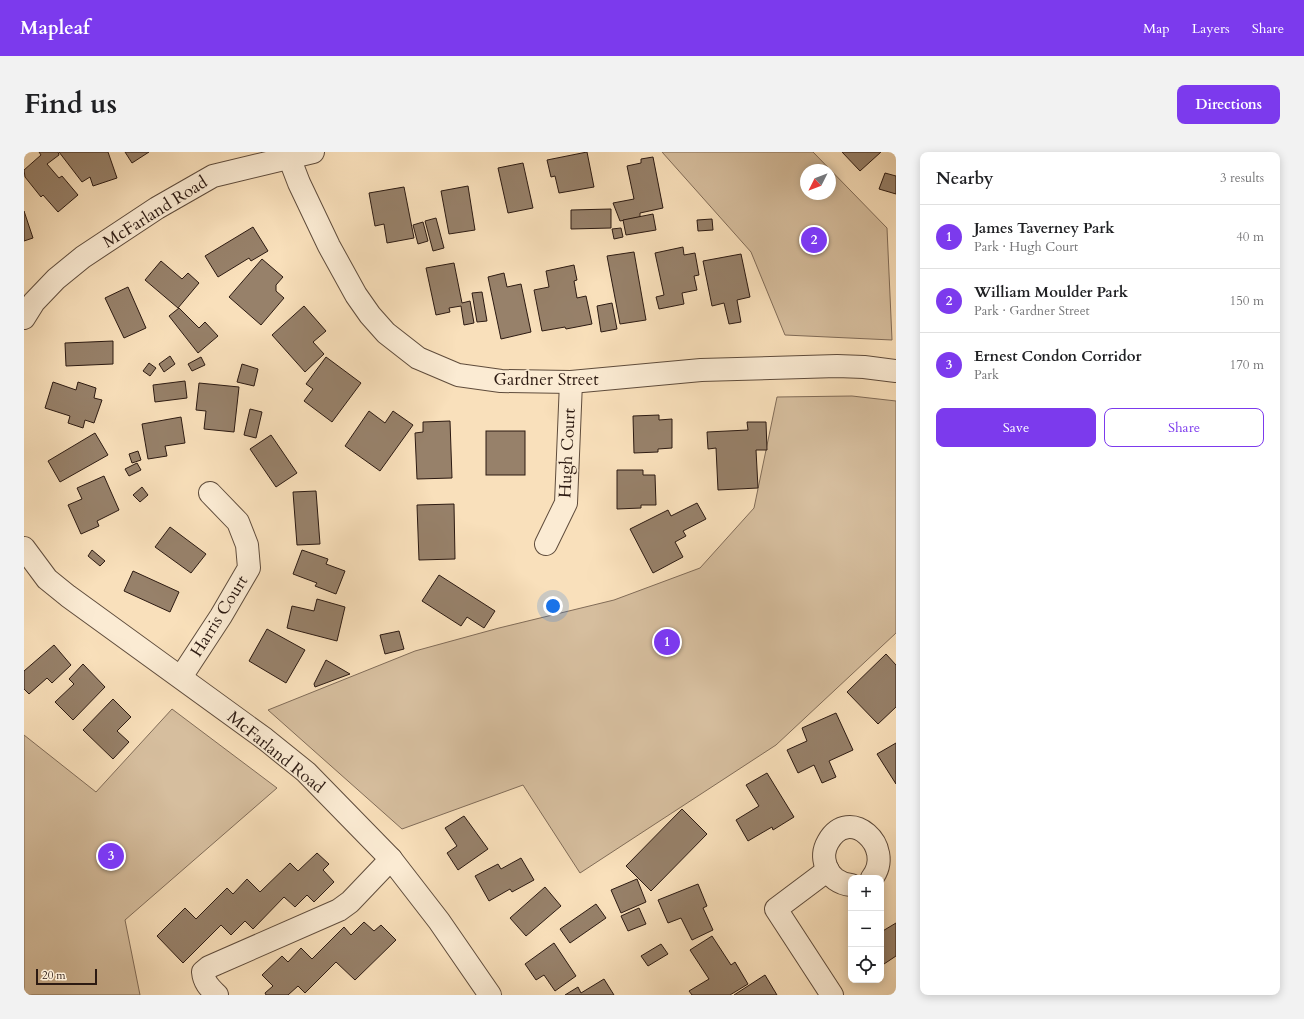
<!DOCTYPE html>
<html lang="en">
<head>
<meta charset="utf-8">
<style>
	:root { --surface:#fff; --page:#f2f2f2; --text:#202124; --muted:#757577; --line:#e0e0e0; --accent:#7c3aed }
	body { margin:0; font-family:Cardo,serif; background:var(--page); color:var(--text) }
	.controls { position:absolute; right:12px; bottom:12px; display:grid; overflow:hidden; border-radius:8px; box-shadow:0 2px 10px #0003 }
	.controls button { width:36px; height:36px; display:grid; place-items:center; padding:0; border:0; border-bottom:1px solid var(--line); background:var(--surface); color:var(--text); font:20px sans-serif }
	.compass { position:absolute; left:776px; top:12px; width:36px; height:36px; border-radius:50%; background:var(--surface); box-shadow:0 2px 10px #0003; rotate:228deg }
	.scale { position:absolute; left:12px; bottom:10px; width:61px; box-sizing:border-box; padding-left:4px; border:2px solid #2c1a12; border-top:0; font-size:11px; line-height:14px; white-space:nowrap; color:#2c1a12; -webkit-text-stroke:3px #fbebd3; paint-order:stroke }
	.you { position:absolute; left:529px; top:454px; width:14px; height:14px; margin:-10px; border:3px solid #fff; border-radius:50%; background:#1a73e8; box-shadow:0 0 0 6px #1a73e833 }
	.badge { display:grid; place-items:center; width:26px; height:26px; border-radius:50%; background:var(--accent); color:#fff; font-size:13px; font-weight:700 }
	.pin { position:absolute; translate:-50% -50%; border:2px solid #fff; box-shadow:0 1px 4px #0006 }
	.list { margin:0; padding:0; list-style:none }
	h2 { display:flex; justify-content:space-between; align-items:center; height:52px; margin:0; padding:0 16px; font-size:17px }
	h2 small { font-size:13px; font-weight:400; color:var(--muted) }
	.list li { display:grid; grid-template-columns:26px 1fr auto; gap:12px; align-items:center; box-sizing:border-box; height:64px; padding:0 16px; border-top:1px solid var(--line) }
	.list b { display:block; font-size:15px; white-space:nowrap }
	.list p { margin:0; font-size:13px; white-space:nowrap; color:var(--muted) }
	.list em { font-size:13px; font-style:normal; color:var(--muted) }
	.actions { display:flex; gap:8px; padding:12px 16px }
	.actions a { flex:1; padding:9px 0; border:1px solid var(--accent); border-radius:8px; text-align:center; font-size:14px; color:var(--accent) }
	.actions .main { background:var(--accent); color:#fff }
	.icon { flex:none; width:22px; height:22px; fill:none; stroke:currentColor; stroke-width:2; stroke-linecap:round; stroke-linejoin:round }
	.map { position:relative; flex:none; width:872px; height:843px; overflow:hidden; border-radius:8px }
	header { display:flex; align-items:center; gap:24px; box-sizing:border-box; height:56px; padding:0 20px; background:var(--accent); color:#fff }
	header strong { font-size:19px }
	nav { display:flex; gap:22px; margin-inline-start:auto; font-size:14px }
	.intro { display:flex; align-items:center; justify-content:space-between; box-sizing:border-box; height:96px; padding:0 24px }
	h1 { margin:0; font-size:28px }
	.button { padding:10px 18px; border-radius:8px; background:var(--accent); color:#fff; font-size:14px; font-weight:700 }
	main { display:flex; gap:24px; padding:0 24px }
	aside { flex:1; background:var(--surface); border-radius:8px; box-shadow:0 2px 10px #0003 }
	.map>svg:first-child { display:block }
	.green { fill:#d6be9e; stroke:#816c58; fill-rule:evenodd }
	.building { fill:#97816a; stroke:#2c1a12 }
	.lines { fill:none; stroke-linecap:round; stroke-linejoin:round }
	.minor-casing { stroke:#5f4c3c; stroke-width:24 }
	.minor { stroke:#fbebd3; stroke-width:22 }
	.labels { text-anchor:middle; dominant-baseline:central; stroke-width:3; stroke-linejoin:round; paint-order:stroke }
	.street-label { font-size:17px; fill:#2c1a12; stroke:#fbebd3 }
</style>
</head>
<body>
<header>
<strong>Mapleaf</strong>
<nav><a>Map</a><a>Layers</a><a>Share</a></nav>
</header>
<div class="intro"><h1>Find us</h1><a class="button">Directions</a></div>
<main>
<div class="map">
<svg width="872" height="843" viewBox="0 0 872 843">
	<rect width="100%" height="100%" fill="#f9e0bb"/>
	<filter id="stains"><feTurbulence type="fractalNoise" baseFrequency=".005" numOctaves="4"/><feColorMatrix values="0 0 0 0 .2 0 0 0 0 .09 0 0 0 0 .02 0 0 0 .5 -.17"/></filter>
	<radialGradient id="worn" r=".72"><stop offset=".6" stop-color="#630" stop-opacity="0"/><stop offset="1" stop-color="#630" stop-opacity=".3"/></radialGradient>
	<g class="green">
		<path d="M638,0H789L863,76L868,188L761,183L727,100ZM782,18H806V42H782Z"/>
		<polygon points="828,244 872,249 872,481 752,593 556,721 499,633 378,677 244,558 391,499 475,476 590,448 676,416 730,356 753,245"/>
		<polygon points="148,557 253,636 101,768 116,843 0,843 0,583 72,640"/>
	</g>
	<g class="building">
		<polygon points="15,0 34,0 35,3 23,12 35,26 38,24 54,43 34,60 19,43 17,45 1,25 0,18 17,3"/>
		<polygon points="35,0 84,0 93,26 69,34 66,25 58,30"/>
		<polygon points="101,0 125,0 108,11"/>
		<polygon points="563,0 570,35 535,41 531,24 527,25 523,8"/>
		<polygon points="818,0 857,0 836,19"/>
		<polygon points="629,5 639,56 616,61 616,65 596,69 589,51 610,47 603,14 617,11 617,7"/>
		<polygon points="499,11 509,56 484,61 474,16"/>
		<polygon points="861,21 872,24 872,42 855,37"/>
		<polygon points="444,34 451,78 425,82 417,39"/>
		<polygon points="380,35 390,86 363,91 360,72 351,74 345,41"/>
		<polygon points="587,57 587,76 547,77 547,58"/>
		<polygon points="0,59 9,86 0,89"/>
		<polygon points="629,62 632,78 602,83 599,68"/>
		<polygon points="412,66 420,96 409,99 401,69"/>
		<polygon points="688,67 689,78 674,79 673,68"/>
		<polygon points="399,70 404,89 394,92 389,73"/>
		<polygon points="229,75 244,99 227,109 225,106 194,125 181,104"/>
		<polygon points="597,76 599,85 590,87 588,77"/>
		<polygon points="659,95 660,103 671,101 675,123 670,124 673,138 658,141 660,152 635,157 632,145 640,143 631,101"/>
		<polygon points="610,100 622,168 596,172 583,104"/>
		<polygon points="717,102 726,145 713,148 717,170 705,172 700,151 688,154 679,109"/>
		<polygon points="238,107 259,125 252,133 252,139 260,146 237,173 205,145"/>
		<polygon points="137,109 158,127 164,121 175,131 154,156 121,128"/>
		<polygon points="430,111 438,151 446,149 450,171 440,173 437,154 425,156 426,160 412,163 402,116"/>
		<polygon points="550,113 553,128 550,129 553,146 562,144 568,172 542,177 541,175 518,179 510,138 525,135 522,119"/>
		<polygon points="480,121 483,135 497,132 507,180 477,187 464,125"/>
		<polygon points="104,135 122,176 100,186 81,146"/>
		<polygon points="458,140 463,169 453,170 448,141"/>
		<polygon points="588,151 593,177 577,180 573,154"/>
		<polygon points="280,154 302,179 289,190 300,202 281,220 248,183"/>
		<polygon points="155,156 175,176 181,170 194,184 174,201 145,164"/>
		<polygon points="89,189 89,212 42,214 41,191"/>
		<polygon points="146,204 151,212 140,220 135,212"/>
		<polygon points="177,205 181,213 168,219 164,212"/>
		<polygon points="302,205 337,231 308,270 280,249 289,237 282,232"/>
		<polygon points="125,211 132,216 126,224 119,219"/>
		<polygon points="218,212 234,217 230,234 213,230"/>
		<polygon points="161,229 163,246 131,250 129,233"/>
		<polygon points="29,230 52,238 54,230 72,236 70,246 78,248 70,271 61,268 59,276 44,271 46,264 21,256"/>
		<polygon points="175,231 215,235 210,280 180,277 182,259 172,258"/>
		<polygon points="226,257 238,260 232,286 220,283"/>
		<polygon points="345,259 361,271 369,259 389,273 356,319 321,294"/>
		<polygon points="635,263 635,268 648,267 648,296 634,297 634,300 610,301 609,264"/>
		<polygon points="157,265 161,291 141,294 143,304 124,307 118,272"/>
		<polygon points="426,269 428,326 393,327 391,281 399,280 399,270"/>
		<polygon points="723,270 742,270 743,298 732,298 734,336 694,338 692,296 684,297 683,280 724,278"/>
		<rect x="462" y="279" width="39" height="44"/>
		<polygon points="71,281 84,303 36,330 24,309"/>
		<polygon points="247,283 273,321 252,335 226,297"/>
		<polygon points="114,299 117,308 108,311 105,302"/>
		<polygon points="113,311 117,318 105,324 101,317"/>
		<polygon points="593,318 619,318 619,323 631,323 632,353 617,353 617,356 593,357"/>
		<polygon points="80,324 95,358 73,369 75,374 57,382 44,353 58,347 53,336"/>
		<polygon points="118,335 124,343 116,350 109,343"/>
		<polygon points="292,339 296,392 273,393 269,340"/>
		<polygon points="673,351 682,367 659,379 662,384 651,390 659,405 629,421 606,377 644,358 647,364"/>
		<polygon points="430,352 431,407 395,408 393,353"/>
		<polygon points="146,375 182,402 167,421 131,395"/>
		<polygon points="68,398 81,409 76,414 64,404"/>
		<polygon points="278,398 304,407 302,412 321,419 312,442 291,434 293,431 269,422"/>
		<polygon points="109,419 155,440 146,460 100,439"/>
		<polygon points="415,423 471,459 460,476 443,465 437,474 398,449"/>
		<polygon points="293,447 321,455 313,489 263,476 268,454 290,459"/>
		<polygon points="243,477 281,498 262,531 225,509"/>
		<polygon points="375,479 380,497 361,502 356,483"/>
		<polygon points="30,493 47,513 28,531 23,526 5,542 0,537 0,519"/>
		<polygon points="862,502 872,513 872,555 854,572 823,540"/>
		<polygon points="302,508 326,522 291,535 290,532"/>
		<polygon points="59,512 81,535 49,568 31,550 50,532 45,527"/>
		<polygon points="89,547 107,565 93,579 105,590 89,607 59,578"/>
		<polygon points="812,561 829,598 805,609 812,625 798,631 790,613 774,621 763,598 783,589 778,576"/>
		<polygon points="872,591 872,632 853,602"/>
		<polygon points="743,621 770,665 749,678 748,675 724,689 712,668 735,654 722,633"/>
		<polygon points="658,657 683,682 627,739 602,714"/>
		<polygon points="440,664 464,697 434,718 423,701 433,694 421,676"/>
		<polygon points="293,701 305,712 299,718 310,730 290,750 283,743 271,755 260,745 229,777 221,769 207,783 197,773 159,811 133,784 161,756 172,767 203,736 209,742 223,727 236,740 266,711 274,719"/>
		<polygon points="497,706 510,728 488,740 486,737 465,749 451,724 474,712 477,717"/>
		<polygon points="613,727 622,750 597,761 587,738"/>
		<polygon points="674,732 683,754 679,756 689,778 668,788 657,766 644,771 634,748"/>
		<polygon points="521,735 537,754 502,784 486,766"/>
		<polygon points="572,752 582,766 546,791 536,777"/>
		<polygon points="615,756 622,772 604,779 597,764"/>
		<polygon points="340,770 350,779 357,773 372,788 331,828 312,810 281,841 274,834 264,843 242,843 241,841 249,834 238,823 258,804 264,810 277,796 288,807 320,775 327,783"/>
		<polygon points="872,771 872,804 857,814 857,780"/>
		<polygon points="688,784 707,813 711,810 724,832 706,843 668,843 665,839 685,827 666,798"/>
		<polygon points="530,791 552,824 531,839 520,823 512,828 501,812"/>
		<polygon points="637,792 644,802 624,814 617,804"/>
		<polygon points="741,823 753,843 710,843"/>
		<polygon points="580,827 590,843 541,843 554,835 557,841"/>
	</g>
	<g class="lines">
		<g class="minor-casing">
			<g id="minor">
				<polyline points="265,5 275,31 305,94 332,143 346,163 362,181 394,206 434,223 477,229 547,230 677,218 813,214 840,215 872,219"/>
				<polyline points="0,166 10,150 32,127 59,105 133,56 189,24 289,0"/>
				<polyline points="522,392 542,351 547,230"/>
				<polyline points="0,396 23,427 44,444 241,587 282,620 367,707 415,769 466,843"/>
				<polyline points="157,525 197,464 225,416 223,393 214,370 186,341"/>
				<polyline points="804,718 752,757 808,843"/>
				<path d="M827,733C816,732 805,725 802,714C799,706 800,697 804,690C825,652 872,695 848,726"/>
				<path d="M193,843C186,836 180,831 179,820L185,815L315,758L326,750L367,707"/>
			</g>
		</g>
		<use href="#minor" class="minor"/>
	</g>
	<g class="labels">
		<g class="street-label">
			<text transform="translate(131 60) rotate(-32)">McFarland Road</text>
			<text x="522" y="227">Gardner Street</text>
			<text transform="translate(543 301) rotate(-87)">Hugh Court</text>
			<text transform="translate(195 464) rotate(-58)">Harris Court</text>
			<text transform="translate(252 600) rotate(39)">McFarland Road</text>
		</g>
	</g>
	<rect width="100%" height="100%" filter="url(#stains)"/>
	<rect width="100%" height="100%" fill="url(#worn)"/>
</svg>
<div class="controls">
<button>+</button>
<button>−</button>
<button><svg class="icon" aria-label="locate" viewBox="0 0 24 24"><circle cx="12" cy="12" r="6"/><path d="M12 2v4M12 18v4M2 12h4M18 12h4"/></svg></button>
</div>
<svg class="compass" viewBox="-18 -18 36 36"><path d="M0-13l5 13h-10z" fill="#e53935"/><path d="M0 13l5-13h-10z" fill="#757577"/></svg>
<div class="scale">20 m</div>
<div class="you"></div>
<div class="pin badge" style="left:643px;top:490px">1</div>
<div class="pin badge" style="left:790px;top:88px">2</div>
<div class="pin badge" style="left:87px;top:704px">3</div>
</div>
<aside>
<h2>Nearby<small>3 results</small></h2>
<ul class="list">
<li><span class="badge">1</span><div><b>James Taverney Park</b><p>Park · Hugh Court</p></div><em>40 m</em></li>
<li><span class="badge">2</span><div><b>William Moulder Park</b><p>Park · Gardner Street</p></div><em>150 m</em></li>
<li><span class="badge">3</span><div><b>Ernest Condon Corridor</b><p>Park</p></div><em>170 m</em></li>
</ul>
<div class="actions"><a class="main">Save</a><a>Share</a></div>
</aside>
</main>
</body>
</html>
